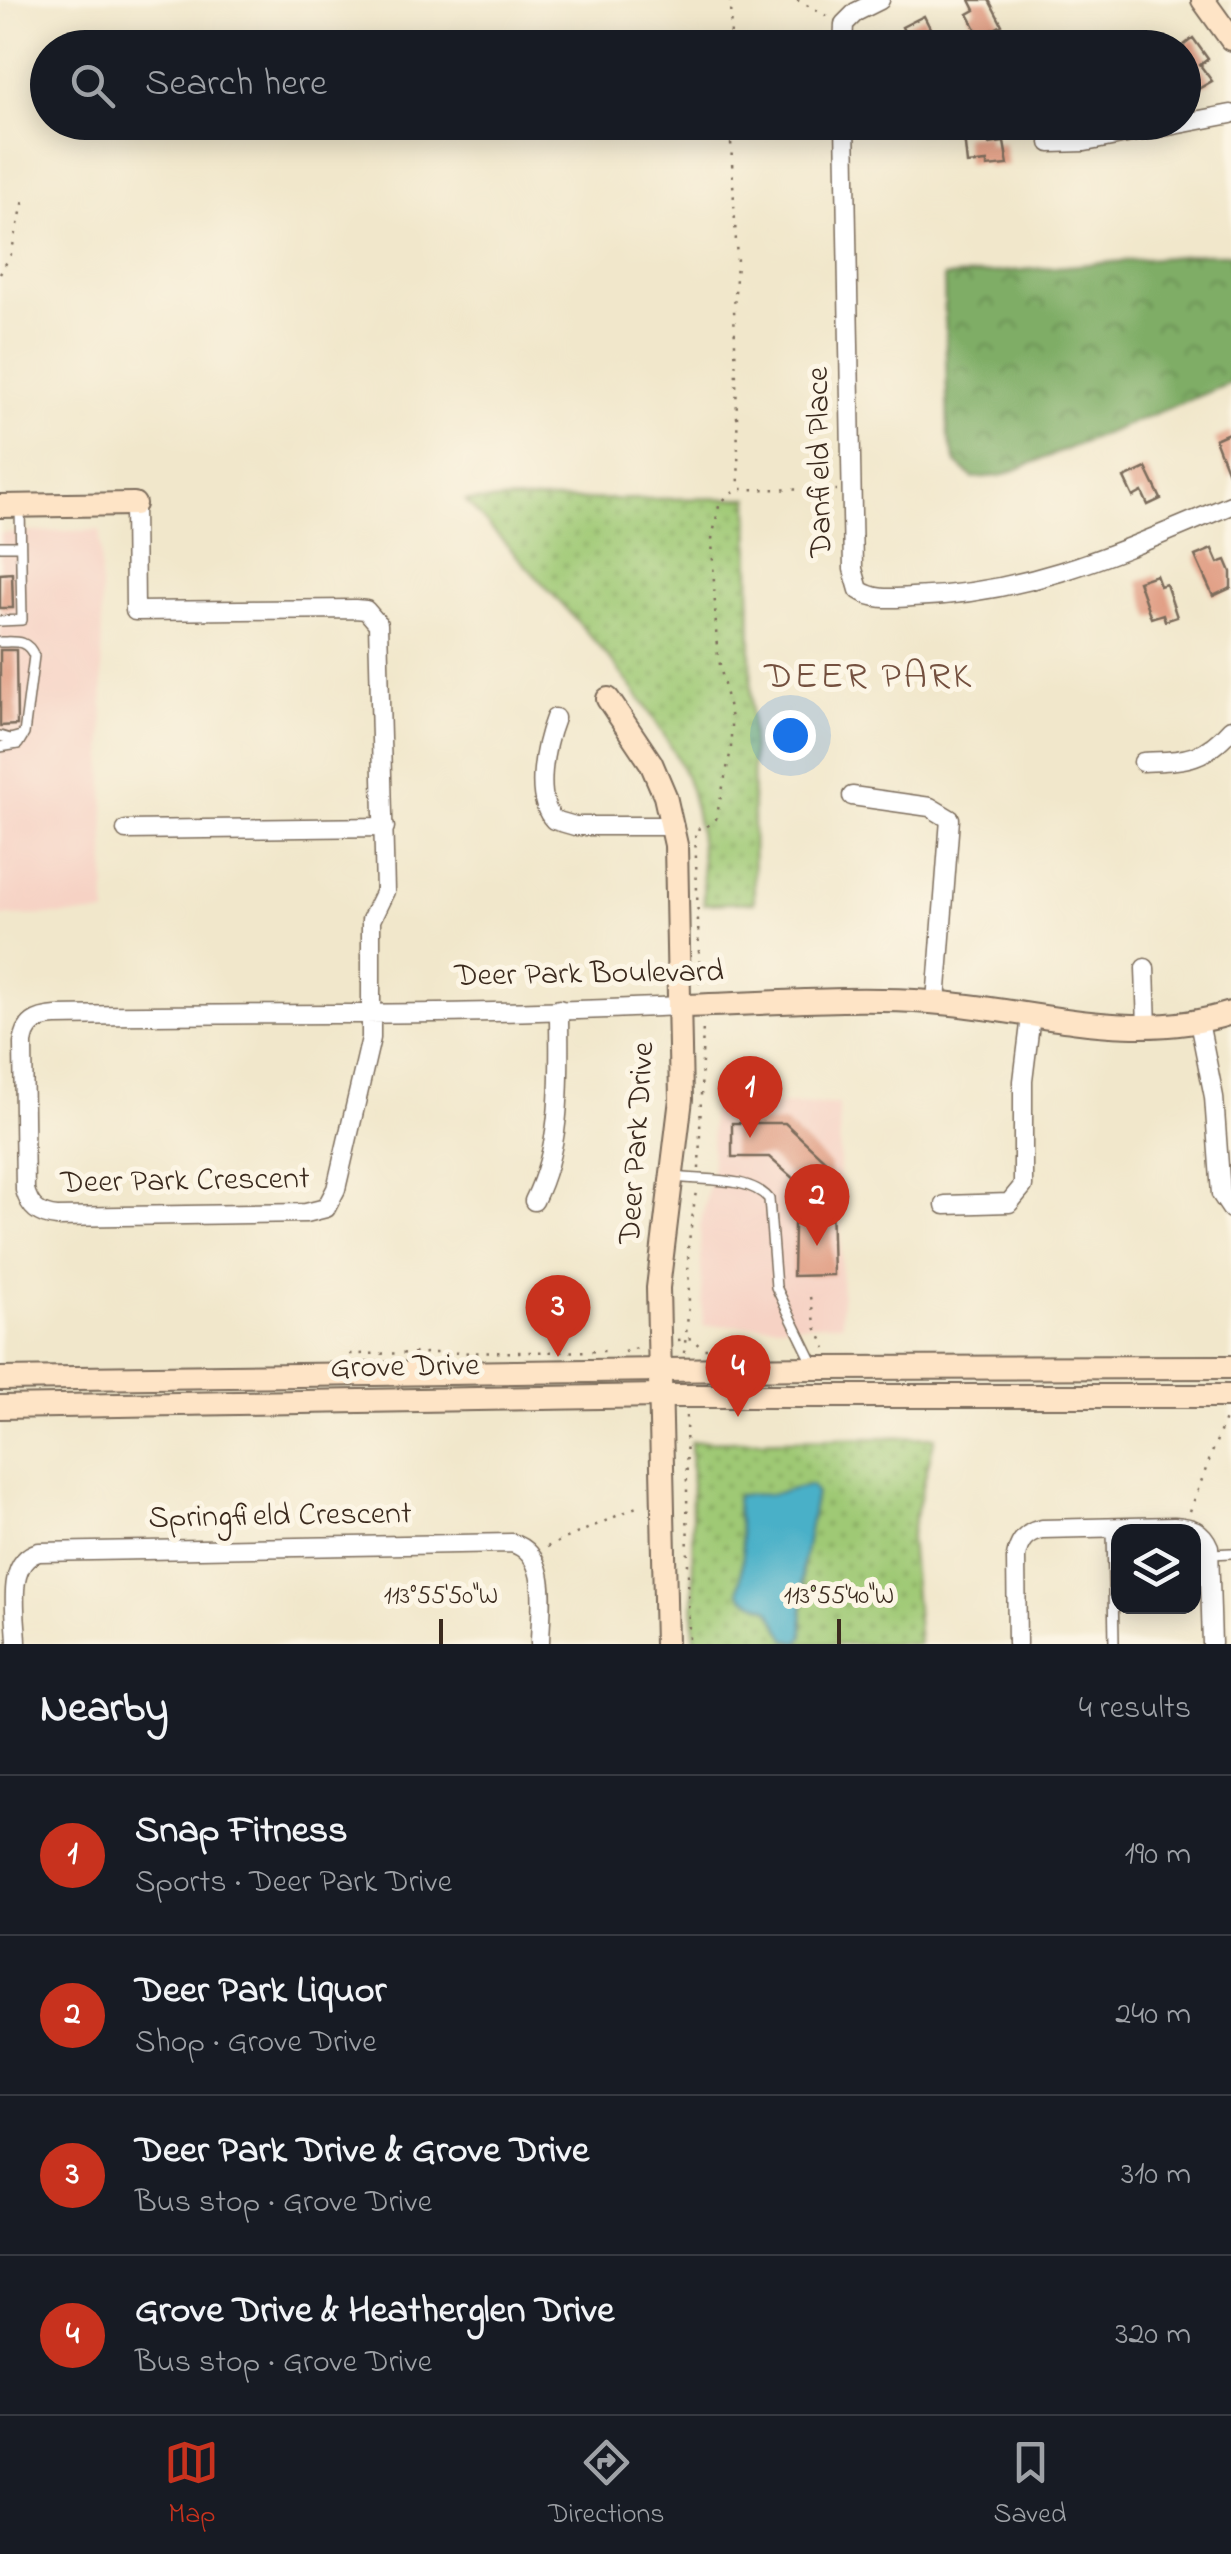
<!DOCTYPE html>
<html lang="en">
<head>
<meta charset="utf-8">
<style>
	:root { --surface:#171b24; --page:#20242c; --text:#f1f3f6; --muted:#9ea1a6; --line:#363941; --accent:#c8321e }
	body { margin:0; font-family:"Indie Flower",sans-serif; background:var(--page); color:var(--text) }
	.controls { position:absolute; right:30px; bottom:30px; display:grid; overflow:hidden; border-radius:20px; box-shadow:0 5px 25px #0003 }
	.controls button { width:90px; height:90px; display:grid; place-items:center; padding:0; border:0; border-bottom:2px solid var(--line); background:var(--surface); color:var(--text); font:50px sans-serif }
	.you { position:absolute; left:790px; top:735px; width:35px; height:35px; margin:-25px; border:8px solid #fff; border-radius:50%; background:#1a73e8; box-shadow:0 0 0 15px #1a73e833 }
	.badge { display:grid; place-items:center; width:65px; height:65px; border-radius:50%; background:var(--accent); color:#fff; font-size:32px; font-weight:700 }
	.pin { position:absolute; translate:-50% -82px; filter:drop-shadow(0 2px 5px #0008) }
	.pin::after { content:''; position:absolute; top:52px; width:35px; height:30px; background:inherit; clip-path:polygon(0 0,100% 0,50% 100%) }
	.list { margin:0; padding:0; list-style:none }
	h2 { display:flex; justify-content:space-between; align-items:center; height:130px; margin:0; padding:0 40px; font-size:42px }
	h2 small { font-size:32px; font-weight:400; color:var(--muted) }
	.list li { display:grid; grid-template-columns:65px 1fr auto; gap:30px; align-items:center; box-sizing:border-box; height:160px; padding:0 40px; border-top:2px solid var(--line) }
	.list b { display:block; font-size:38px; white-space:nowrap }
	.list p { margin:0; font-size:32px; white-space:nowrap; color:var(--muted) }
	.list em { font-size:32px; font-style:normal; color:var(--muted) }
	.icon { flex:none; width:55px; height:55px; fill:none; stroke:currentColor; stroke-width:2; stroke-linecap:round; stroke-linejoin:round }
	.map { position:relative; flex:none; width:1231px; height:1644px; overflow:hidden }
	.search { position:absolute; background:var(--surface); box-shadow:0 5px 25px #0003; left:30px; right:30px; top:30px; height:110px; display:flex; align-items:center; gap:25px; box-sizing:border-box; padding:0 35px; border-radius:55px; color:var(--muted); font-size:38px }
	.sheet { height:770px; background:var(--surface) }
	nav { display:flex; justify-content:space-around; align-items:center; box-sizing:border-box; height:140px; border-top:2px solid var(--line); background:var(--surface); font-size:28px; color:var(--muted) }
	nav a { display:grid; justify-items:center; gap:5px }
	nav .on { color:var(--accent) }
	.map>svg:first-child { display:block }
	.built { fill:#f6d2c4 }
	.forest { fill:url(#forest-crowns); stroke:#5d6c42; stroke-width:2.5 }
	.park { fill:url(#park-dots); stroke:#6d7a4a; stroke-width:2.5 }
	.water { fill:#49b0c8; stroke:#426d73; stroke-width:2.5 }
	.building { fill:#df977d }
	.lines { fill:none; stroke-linecap:round; stroke-linejoin:round }
	.lane-casing { stroke:#7b6c5b; stroke-width:12 }
	.street-casing { stroke:#7b6c5b; stroke-width:21 }
	.secondary-casing { stroke:#7b6c5b; stroke-width:26 }
	.path { stroke:#7b6c5b; stroke-width:2.5; stroke-dasharray:2.5 8; stroke-linecap:butt }
	.lane { stroke:#fff; stroke-width:9 }
	.street { stroke:#fff; stroke-width:18 }
	.secondary { stroke:#fee4c6; stroke-width:22 }
	.ticks { fill:none; stroke:#3b2a1e; stroke-width:4 }
	.labels { text-anchor:middle; dominant-baseline:central; stroke-width:10; stroke-linejoin:round; paint-order:stroke }
	.street-label { font-size:32px; fill:#3b2a1e; stroke:#fcf5e5 }
	.quarter-label { font-size:38px; letter-spacing:2.5px; fill:#74503f; stroke:#fcf5e5 }
	.ticks-label { font-size:25px; text-anchor:middle; fill:#3b2a1e; stroke:#fcf5e5; stroke-width:10; stroke-linejoin:round; paint-order:stroke }
</style>
</head>
<body>
<div class="map">
<svg width="1231" height="1644" viewBox="0 0 1231 1644">
	<defs>
		<pattern id="forest-crowns" width="20" height="18" patternUnits="userSpaceOnUse" patternTransform="scale(2.5)"><rect width="20" height="18" fill="#7fad66"/><path d="M2 6a3 3 0 1 1 6 0M12 15a3 3 0 1 1 6 0" fill="none" stroke="#698d53"/></pattern>
		<pattern id="park-dots" width="8" height="8" patternUnits="userSpaceOnUse" patternTransform="scale(2.5)"><rect width="8" height="8" fill="#9fc975"/><path d="M2 2h.1M6 6h.1" fill="none" stroke="#83a35f" stroke-width="1.8" stroke-linecap="round"/></pattern>
	</defs>
	<rect width="100%" height="100%" fill="#fcf5e5"/>
	<filter id="ink" filterUnits="userSpaceOnUse"><feTurbulence type="fractalNoise" baseFrequency=".01" numOctaves="2"/><feDisplacementMap in="SourceGraphic" scale="20" xChannelSelector="R" yChannelSelector="G"/><feConvolveMatrix kernelMatrix="1 2 1 2 8 2 1 2 1" color-interpolation-filters="sRGB"/></filter>
	<filter id="wash" filterUnits="userSpaceOnUse"><feTurbulence type="fractalNoise" baseFrequency=".0048" numOctaves="4" result="noise"/><feDisplacementMap in="SourceGraphic" scale="40" xChannelSelector="R" yChannelSelector="G"/><feGaussianBlur stdDeviation="2.25" result="paint"/><feColorMatrix in="noise" values="0 0 0 0 0 0 0 0 0 0 0 0 0 0 0 0 0 1.4 0 .05"/><feComposite in="paint" operator="in"/></filter>
	<g filter="url(#wash)">
		<rect width="100%" height="100%" fill="#f1e7cb"/>
		<g class="built">
			<polygon points="100,530 106,914 0,916 0,533"/>
			<polygon points="839,1104 842,1324 703,1326 700,1227 712,1170 711,1105"/>
		</g>
		<polygon class="forest" points="1202,254 1231,254 1231,383 1000,476 973,478 956,463 948,436 944,277"/>
		<g class="park">
			<path d="M749,498L754,902L704,904C702,857 701,805 679,762C631,667 537,580 466,501Z"/>
			<polygon points="935,1437 910,1539 919,1644 694,1644 691,1442"/>
		</g>
		<polygon class="water" points="811,1485 816,1492 802,1570 803,1636 798,1643 786,1639 769,1609 743,1597 739,1591 743,1553 736,1500 738,1495 772,1494"/>
		<g id="blocks">
			<g class="building">
				<polygon points="970,0 989,0 1002,25 980,36 968,14 975,10"/>
				<polygon points="924,16 933,34 927,37 932,48 912,48 902,27"/>
				<polygon points="1193,38 1208,59 1200,65 1212,81 1191,93 1184,83 1184,45"/>
				<polygon points="988,134 989,144 1004,142 1008,165 987,167 987,162 967,164 964,136"/>
				<polygon points="1231,432 1231,478 1230,478 1215,439"/>
				<polygon points="1146,468 1161,499 1148,505 1142,492 1133,497 1124,478"/>
				<polygon points="1212,549 1218,563 1226,560 1231,572 1231,588 1213,596 1195,556"/>
				<polygon points="12,573 13,608 0,608 0,574"/>
				<polygon points="1156,575 1160,586 1166,584 1177,617 1165,621 1163,614 1151,618 1138,581"/>
				<polygon points="0,650 16,650 17,725 0,726"/>
				<polygon points="732,1123 785,1123 830,1165 833,1275 793,1276 795,1180 769,1157 732,1157"/>
			</g>
		</g>
	</g>
	<g filter="url(#ink)">
		<use href="#blocks" fill-opacity="0" stroke="#7b6c5b" stroke-width="2.5"/>
		<g class="lines">
			<g class="lane-casing">
				<g id="lane">
					<polyline points="0,546 20,546"/>
					<polyline points="0,621 22,620 20,508"/>
					<path d="M0,642C16,642 27,639 34,656L24,734L18,744L0,747"/>
					<polyline points="0,736 10,739 21,736"/>
					<path d="M675,1177C704,1181 750,1176 769,1199L776,1287L814,1365"/>
					<polyline points="1112,1528 1114,1644"/>
					<polyline points="1211,1554 1231,1553"/>
				</g>
			</g>
			<g class="street-casing">
				<g id="street">
					<polyline points="843,48 844,24 856,12 880,0"/>
					<path d="M845,122L853,569L859,590C875,601 894,598 912,597C1032,594 1123,550 1231,505"/>
					<polyline points="1050,143 1085,142 1231,114"/>
					<path d="M134,504L135,611L355,609L366,610L378,624L385,891L371,920V1038L336,1189L326,1208L306,1213L57,1217C39,1215 30,1208 25,1190L23,1044C25,1023 37,1017 56,1016C264,1013 472,1016 679,1006"/>
					<path d="M555,718C545,744 533,798 554,820L575,826H674"/>
					<path d="M1143,762C1184,760 1202,762 1231,729"/>
					<polyline points="852,796 930,807 950,819 936,1002"/>
					<polyline points="126,830 385,827"/>
					<polyline points="1145,968 1147,1027"/>
					<polyline points="1199,1022 1214,1097 1221,1194 1231,1209"/>
					<path d="M534,1201C564,1141 559,1074 559,1009"/>
					<polyline points="945,1205 1009,1203 1023,1186 1023,1081 1031,1016"/>
					<path d="M17,1644C17,1616 4,1561 39,1552L512,1543C552,1555 540,1611 540,1644"/>
					<path d="M1017,1644L1016,1557C1019,1541 1026,1532 1042,1529L1174,1526C1191,1527 1202,1530 1209,1547L1212,1644"/>
				</g>
			</g>
			<g class="secondary-casing">
				<g id="secondary">
					<polyline points="1203,0 1231,39"/>
					<polyline points="0,506 134,504"/>
					<polyline points="608,699 651,763 665,796 676,845 681,1099 658,1288 666,1644"/>
					<path d="M679,1006C762,1004 847,996 930,1002C1032,1009 1130,1045 1231,1013"/>
					<polyline points="0,1379 815,1368 1231,1367"/>
					<polyline points="0,1407 660,1396 1231,1396"/>
				</g>
			</g>
			<g class="path">
				<polyline points="730,0 731,48"/>
				<polyline points="797,0 829,17"/>
				<polyline points="730,122 737,262 734,308 739,488"/>
				<polyline points="0,274 11,254 24,200"/>
				<polyline points="700,984 695,829 705,828 716,819 731,750 731,719 717,650 712,539 719,506 727,496 739,489 837,490"/>
				<polyline points="699,1169 703,1022"/>
				<polyline points="810,1297 816,1327 826,1348"/>
				<polyline points="678,1340 692,1338 702,1349 730,1349"/>
				<polyline points="624,1352 640,1347"/>
				<polyline points="684,1353 689,1306 688,1248 696,1191"/>
				<polyline points="350,1354 607,1351"/>
				<polyline points="686,1416 689,1644"/>
				<polyline points="1190,1511 1226,1416"/>
				<polyline points="547,1547 641,1505"/>
			</g>
			<use href="#lane" class="lane"/>
			<use href="#street" class="street"/>
			<use href="#secondary" class="secondary"/>
		</g>
	</g>
	<path class="ticks" d="M441,1619V1644M839,1619V1644"/>
	<g class="labels">
		<g class="street-label">
			<text transform="translate(821 462) rotate(-91)">Danfield Place</text>
			<text transform="translate(589 975) rotate(-1)">Deer Park Boulevard</text>
			<text transform="translate(638 1143) rotate(-86)">Deer Park Drive</text>
			<text transform="translate(185 1182) rotate(-1)">Deer Park Crescent</text>
			<text transform="translate(405 1368) rotate(-1)">Grove Drive</text>
			<text transform="translate(280 1517) rotate(-1)">Springfield Crescent</text>
		</g>
		<g class="quarter-label">
			<text x="869" y="678">DEER PARK</text>
		</g>
	</g>
	<g class="ticks-label">
		<text x="441" y="1603">113°55'50"W</text>
		<text x="839" y="1603">113°55'40"W</text>
	</g>
</svg>
<div class="controls">
<button><svg class="icon" aria-label="layers" viewBox="0 0 24 24"><path d="M12 4l9 5-9 5-9-5zM3 14l9 5 9-5"/></svg></button>
</div>
<div class="you"></div>
<div class="pin badge" style="left:750px;top:1138px">1</div>
<div class="pin badge" style="left:817px;top:1246px">2</div>
<div class="pin badge" style="left:558px;top:1357px">3</div>
<div class="pin badge" style="left:738px;top:1417px">4</div>
<div class="search"><svg class="icon" aria-label="search" viewBox="0 0 24 24"><circle cx="10" cy="10" r="6"/><path d="M15 15l6 6"/></svg>Search here</div>
</div>
<section class="sheet">
<h2>Nearby<small>4 results</small></h2>
<ul class="list">
<li><span class="badge">1</span><div><b>Snap Fitness</b><p>Sports · Deer Park Drive</p></div><em>190 m</em></li>
<li><span class="badge">2</span><div><b>Deer Park Liquor</b><p>Shop · Grove Drive</p></div><em>240 m</em></li>
<li><span class="badge">3</span><div><b>Deer Park Drive &amp; Grove Drive</b><p>Bus stop · Grove Drive</p></div><em>310 m</em></li>
<li><span class="badge">4</span><div><b>Grove Drive &amp; Heatherglen Drive</b><p>Bus stop · Grove Drive</p></div><em>320 m</em></li>
</ul>
</section>
<nav>
<a class="on"><svg class="icon" aria-label="map" viewBox="0 0 24 24"><path d="M3 6l6-2 6 2 6-2v14l-6 2-6-2-6 2zM9 4v14M15 6v14"/></svg>Map</a>
<a><svg class="icon" aria-label="directions" viewBox="0 0 24 24"><path d="M12 3l9 9-9 9-9-9zM9 14v-3h6M13 9l2 2-2 2"/></svg>Directions</a>
<a><svg class="icon" aria-label="saved" viewBox="0 0 24 24"><path d="M7 4h10v16l-5-4-5 4z"/></svg>Saved</a>
</nav>
</body>
</html>
